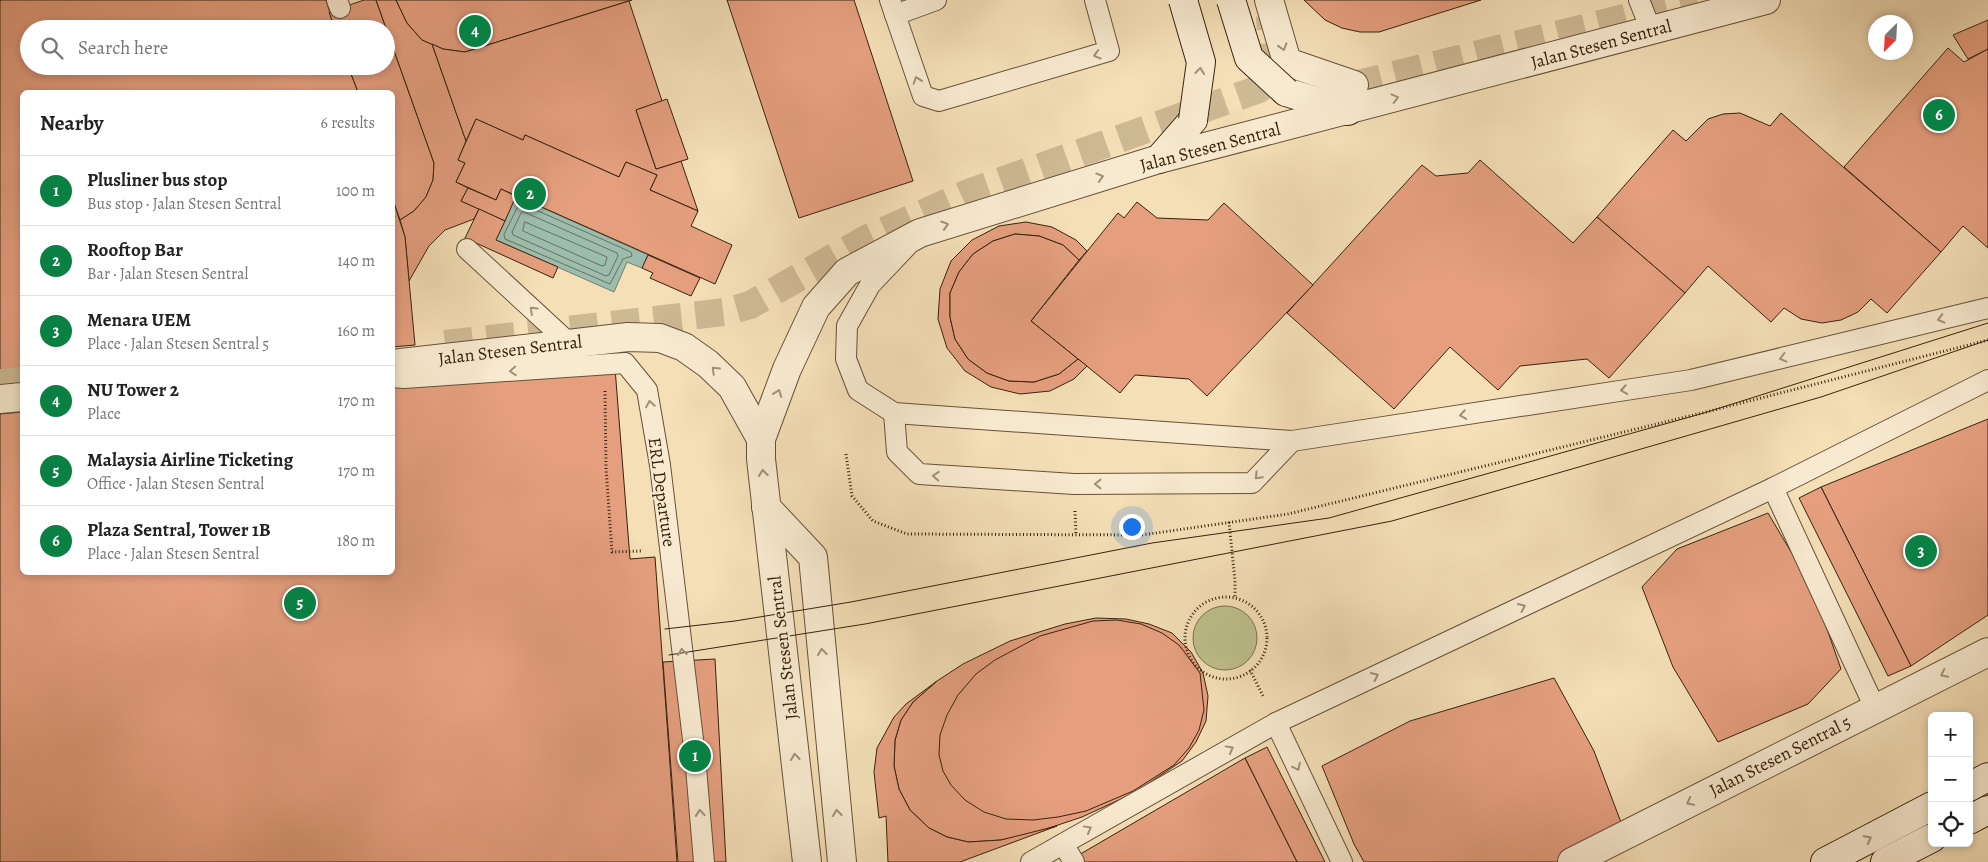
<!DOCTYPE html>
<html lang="en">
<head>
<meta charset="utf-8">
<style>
	:root { --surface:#fff; --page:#f6f6f6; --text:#222; --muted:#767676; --line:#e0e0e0; --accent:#0b8043 }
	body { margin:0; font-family:Alegreya,serif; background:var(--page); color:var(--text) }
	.controls { position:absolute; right:15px; bottom:15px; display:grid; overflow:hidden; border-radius:8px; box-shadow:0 2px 8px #0003 }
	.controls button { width:45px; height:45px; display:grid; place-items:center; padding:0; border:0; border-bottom:1px solid var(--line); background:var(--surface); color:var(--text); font:25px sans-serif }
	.compass { position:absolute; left:1868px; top:15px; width:45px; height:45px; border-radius:50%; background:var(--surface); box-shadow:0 2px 8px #0003; rotate:204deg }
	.you { position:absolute; left:1131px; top:526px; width:18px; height:18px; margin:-12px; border:4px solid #fff; border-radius:50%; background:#1a73e8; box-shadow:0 0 0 8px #1a73e833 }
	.badge { display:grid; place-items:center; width:32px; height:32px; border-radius:50%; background:var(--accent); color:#fff; font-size:16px; font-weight:700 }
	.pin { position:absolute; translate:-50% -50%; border:2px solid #fff; box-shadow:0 1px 5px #0006 }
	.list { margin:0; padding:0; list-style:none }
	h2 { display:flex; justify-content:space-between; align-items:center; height:65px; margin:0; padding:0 20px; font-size:21px }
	h2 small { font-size:16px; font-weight:400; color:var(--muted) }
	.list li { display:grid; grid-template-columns:32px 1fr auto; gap:15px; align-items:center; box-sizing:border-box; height:70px; padding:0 20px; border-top:1px solid var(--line) }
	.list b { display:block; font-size:19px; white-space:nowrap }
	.list p { margin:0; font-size:16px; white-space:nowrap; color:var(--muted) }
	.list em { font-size:16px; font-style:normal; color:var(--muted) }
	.icon { flex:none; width:28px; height:28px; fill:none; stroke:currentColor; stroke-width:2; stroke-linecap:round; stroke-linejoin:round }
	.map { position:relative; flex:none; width:1988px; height:862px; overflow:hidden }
	.search { position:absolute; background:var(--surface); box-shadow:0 2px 8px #0003; left:20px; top:20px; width:375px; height:55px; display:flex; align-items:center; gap:12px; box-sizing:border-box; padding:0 18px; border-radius:28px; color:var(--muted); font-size:19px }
	.panel { position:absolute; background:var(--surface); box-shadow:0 2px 8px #0003; left:20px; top:90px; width:375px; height:485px; border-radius:8px }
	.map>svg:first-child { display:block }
	.green { fill:#bec18d; stroke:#7a724d }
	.water { fill:#9cbdad; stroke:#747f6d }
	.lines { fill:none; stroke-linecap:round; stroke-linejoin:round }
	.shore { stroke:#6a705d; stroke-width:1 }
	.building { fill:#e59f7f; stroke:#37220d }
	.minor-tunnel { stroke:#ceb995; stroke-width:28; stroke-dasharray:28 14; stroke-linecap:butt }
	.service-casing { stroke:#665138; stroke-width:22 }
	.minor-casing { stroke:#665138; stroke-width:30 }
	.tertiary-casing { stroke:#665138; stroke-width:30 }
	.secondary-casing { stroke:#37220d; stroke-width:30 }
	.path { stroke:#37220d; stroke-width:3; stroke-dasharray:1 2.5; stroke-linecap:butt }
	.service { stroke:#f8ead0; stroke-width:20 }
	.minor { stroke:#f8ead0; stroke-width:28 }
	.tertiary { stroke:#f8ead0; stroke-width:28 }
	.secondary { stroke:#f8ead0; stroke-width:28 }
	.tram { stroke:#37220d; stroke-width:1 }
	.secondary-bridge-casing { stroke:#37220d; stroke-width:30; stroke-linecap:butt }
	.secondary-bridge { stroke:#f8ead0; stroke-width:28 }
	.oneway { stroke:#a19078 }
	.labels { text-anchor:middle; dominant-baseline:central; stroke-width:4; stroke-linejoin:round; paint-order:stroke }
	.street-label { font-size:18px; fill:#37220d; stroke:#f8ead0 }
</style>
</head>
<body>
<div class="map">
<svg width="1988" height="862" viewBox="0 0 1988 862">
	<rect width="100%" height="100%" fill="#f4dfb7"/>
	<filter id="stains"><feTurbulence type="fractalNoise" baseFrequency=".004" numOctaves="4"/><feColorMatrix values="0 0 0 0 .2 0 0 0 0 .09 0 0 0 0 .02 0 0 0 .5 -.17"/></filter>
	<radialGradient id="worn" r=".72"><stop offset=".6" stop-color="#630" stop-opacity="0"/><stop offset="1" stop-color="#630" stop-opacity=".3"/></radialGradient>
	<circle class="green" cx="1225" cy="638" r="32"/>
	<polygon class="water" points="516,196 648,255 642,268 627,262 614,292 496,240"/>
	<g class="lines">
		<g class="shore">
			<polygon points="520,203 631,252 632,256 623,259 610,284 505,239 504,235"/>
			<polygon points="524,212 617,253 618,256 609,275 606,276 513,235 512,232 521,213"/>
			<polygon points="525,222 607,257 605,265 602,266 523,231"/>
		</g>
	</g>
	<g class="building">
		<polygon points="0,0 326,0 335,29 29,29 29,66 348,66 358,92 22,92 22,377 0,378"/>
		<polygon points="364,0 376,0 434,163 433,180 426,197 414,211 400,220 392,197 392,92 358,92 348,66 386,66 386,29 335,29 329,12"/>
		<polygon points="376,0 396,0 407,23 422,40 432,44 466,141 458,160 465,163 456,182 468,188 461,201 479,209 474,219 445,230 429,246 409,281 405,237 400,220 414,211 426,197 433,180 434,163"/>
		<polygon points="396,0 632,0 465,52 443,49 422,40 407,23"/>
		<polygon points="727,0 854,0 913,181 799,218"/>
		<polygon points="1304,0 1481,0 1379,32 1360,32 1342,28 1325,20"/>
		<polygon points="629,1 662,101 636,110 656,169 681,161 698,211 650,190 657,175 626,162 619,177 525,135 523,140 476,119 466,141 432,44 443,49 465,52"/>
		<polygon points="1988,20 1988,49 1968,59 1953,35"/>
		<polygon points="1948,48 1964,62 1988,49 1988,248 1963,226 1941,252 1844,167"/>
		<polygon points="667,99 688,159 656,169 636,110"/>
		<polygon points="1740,113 1770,126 1781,113 1941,252 1887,313 1871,299 1858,312 1841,320 1822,323 1801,319 1784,308 1771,322 1708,266 1685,293 1597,217 1673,130 1686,141 1708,119 1723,114"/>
		<polygon points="476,119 523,140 525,135 619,177 626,162 657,175 650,190 698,211 691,226 732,245 715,284 501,189 496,200 456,182 465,163 458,160"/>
		<polygon points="1480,160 1573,243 1597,217 1685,293 1609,378 1587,359 1520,366 1498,390 1450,347 1394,409 1287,313 1422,165 1436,176 1468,173"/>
		<polygon points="468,188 496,200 501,189 516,196 505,221 461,201"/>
		<polygon points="392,197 405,237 415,345 392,347"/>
		<polygon points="1137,202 1157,218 1208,220 1224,203 1313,285 1207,396 1189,379 1135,375 1120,393 1031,321 1118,213 1124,218"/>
		<polygon points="479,209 505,221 496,240 558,267 553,278 465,238"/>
		<polygon points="1026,222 1052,227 1076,240 1087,251 1079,260 1063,245 1039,236 1015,234 993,241 973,254 959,272 950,293 950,317 955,339 968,359 987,373 1009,381 1034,382 1059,374 1078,359 1087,366 1074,379 1050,391 1020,394 991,387 965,371 947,348 938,319 940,289 951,261 972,240 999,226"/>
		<polygon points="1015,234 1039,236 1063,245 1079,260 1031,321 1078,359 1059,374 1034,382 1009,381 987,373 968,359 955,339 950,317 950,293 959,272 973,254 993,241"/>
		<polygon points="648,255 700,278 691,296 650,278 653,273 642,268"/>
		<polygon points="615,368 630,559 655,557 677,862 0,862 0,414 22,412 22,572 392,572 392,385"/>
		<polygon points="1988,419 1988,615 1911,666 1821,487"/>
		<polygon points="1821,487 1911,666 1888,676 1799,498"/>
		<polygon points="1768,513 1813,589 1841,669 1808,704 1718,742 1673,667 1642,587 1677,549"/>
		<polygon points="1096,618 1126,619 1149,624 1172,633 1191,652 1203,673 1208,696 1206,721 1196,742 1182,761 1134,793 1082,817 1031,834 1001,840 968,842 947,837 929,828 910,810 899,789 894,766 895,740 901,720 913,702 937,681 963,664 1010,641 1065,624"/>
		<polygon points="1117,620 1141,624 1162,633 1179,645 1200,673 1204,710 1199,730 1189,748 1174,765 1133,791 1086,811 1058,817 1033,820 1006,819 984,812 965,800 951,785 943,771 939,755 940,735 947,715 958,695 976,674 995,660 1040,636 1093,621"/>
		<polygon points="715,659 726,862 678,862 663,662"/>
		<polygon points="1554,678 1594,751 1625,833 1567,862 1364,862 1354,844 1322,766 1410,721"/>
		<polygon points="937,681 913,702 901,720 895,740 894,766 899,789 910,810 929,828 947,837 968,842 1001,840 1057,826 960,862 888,862 886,816 879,818 874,772 877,748 894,717 906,704"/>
		<polygon points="1267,747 1325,862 1297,862 1245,758"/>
		<polygon points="1245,758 1297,862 1080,862 1077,856"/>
	</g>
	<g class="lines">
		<g class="minor-tunnel">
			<polyline points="1354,85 1697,0"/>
			<polyline points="445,344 725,312 750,305 868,238 968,193 1259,89 1272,50 1270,16"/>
			<polyline points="0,383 22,381"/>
		</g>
		<g class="service-casing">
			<g id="service">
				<polyline points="337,0 340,8"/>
				<polyline points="890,0 923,96 939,101 1109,51 1095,0"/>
				<polyline points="1639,0 1651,30"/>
				<polyline points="895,15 936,0"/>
				<polyline points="907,246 870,285 847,326 846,359 858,390 894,413 1292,441 1691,380 1988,308"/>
				<polyline points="467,249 569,343"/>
				<polyline points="392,377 404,378 625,363 647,390 660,465 695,756 704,862"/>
				<polyline points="894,413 897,452 919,474 1074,484 1252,483 1292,441"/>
				<polyline points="1773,488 1875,708"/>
				<polyline points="1276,723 1342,862"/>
				<polyline points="1063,844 1074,862"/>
				<polyline points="1031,862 1276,723 1773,488 1988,380"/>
			</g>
		</g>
		<g class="minor-casing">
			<polyline id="minor" points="1269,0 1287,62 1354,85"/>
		</g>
		<g class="tertiary-casing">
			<g id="tertiary">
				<polyline points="392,364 628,337 660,338 684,347 708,364 732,387 761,439"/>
				<polyline points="0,399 22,397"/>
				<polyline points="766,507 813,557 842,862"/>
				<polyline points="807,862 761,459 761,439 787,369 816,307 847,272 920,233 1159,159 1766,0"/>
				<polyline points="1572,862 1988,652"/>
			</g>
		</g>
		<g class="secondary-casing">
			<g id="secondary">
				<polyline points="1286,92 1348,111"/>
				<polyline points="1159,159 1193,120"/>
				<polyline points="1969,787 1988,777"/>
				<polyline points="1969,820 1988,810"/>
				<polyline points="1825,862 1932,806"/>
				<polyline points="1885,862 1932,838"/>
			</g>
		</g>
		<g class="path">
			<polyline points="605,391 606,468 612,552 642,551"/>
			<polyline points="846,454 852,496 873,521 907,534 1142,535 1288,514 1706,412 1988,340"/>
			<polyline points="1075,511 1076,535"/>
			<polyline points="1229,522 1235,581 1235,598"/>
			<circle cx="1226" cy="638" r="41"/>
			<polyline points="1250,670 1264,698"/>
		</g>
		<use href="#service" class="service"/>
		<use href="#minor" class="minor"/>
		<use href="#tertiary" class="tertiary"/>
		<use href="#secondary" class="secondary"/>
		<g class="tram">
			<polyline points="665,629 735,621 851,602 1152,543 1329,518 1704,413 1988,323"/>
			<polyline points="669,655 865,624 1392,521 1821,397 1988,340"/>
		</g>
		<g class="secondary-bridge-casing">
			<g id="secondary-bridge">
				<polyline points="1183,0 1201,62 1193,120"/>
				<polyline points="1231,0 1249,58 1286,92"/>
			</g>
		</g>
		<use href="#secondary-bridge" class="secondary-bridge"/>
	</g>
	<defs><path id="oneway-chevron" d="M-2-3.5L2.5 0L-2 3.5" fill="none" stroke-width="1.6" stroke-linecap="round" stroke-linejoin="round" transform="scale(1.25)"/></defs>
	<g class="oneway">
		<use href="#oneway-chevron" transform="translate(1283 47) rotate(73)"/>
		<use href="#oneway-chevron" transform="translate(1097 55) rotate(164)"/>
		<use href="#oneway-chevron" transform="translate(1200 71) rotate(-84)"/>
		<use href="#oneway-chevron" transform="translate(917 80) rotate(-109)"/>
		<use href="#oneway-chevron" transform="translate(1395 98) rotate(-15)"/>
		<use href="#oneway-chevron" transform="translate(1100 177) rotate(-17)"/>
		<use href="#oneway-chevron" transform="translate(945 225) rotate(-17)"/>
		<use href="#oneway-chevron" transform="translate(533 310) rotate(-137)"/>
		<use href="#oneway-chevron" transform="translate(1941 319) rotate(166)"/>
		<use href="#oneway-chevron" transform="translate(1783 358) rotate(166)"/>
		<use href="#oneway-chevron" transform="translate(715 370) rotate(-136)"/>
		<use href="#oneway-chevron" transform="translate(513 371) rotate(176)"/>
		<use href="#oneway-chevron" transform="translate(1624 390) rotate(171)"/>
		<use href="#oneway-chevron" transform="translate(778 393) rotate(-70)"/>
		<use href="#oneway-chevron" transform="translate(650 404) rotate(-99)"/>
		<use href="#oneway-chevron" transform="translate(1463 415) rotate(171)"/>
		<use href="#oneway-chevron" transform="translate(763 473) rotate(-97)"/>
		<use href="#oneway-chevron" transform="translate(936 476) rotate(-176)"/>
		<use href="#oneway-chevron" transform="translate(1258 476) rotate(134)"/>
		<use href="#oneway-chevron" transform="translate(1098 484) rotate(180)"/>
		<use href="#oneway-chevron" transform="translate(1522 607) rotate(-25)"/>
		<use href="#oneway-chevron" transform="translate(682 652) rotate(-97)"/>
		<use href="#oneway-chevron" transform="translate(822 652) rotate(-96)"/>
		<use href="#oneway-chevron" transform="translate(1944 674) rotate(154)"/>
		<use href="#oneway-chevron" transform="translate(1375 676) rotate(-25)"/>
		<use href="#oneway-chevron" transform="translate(1230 749) rotate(-29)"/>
		<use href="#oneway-chevron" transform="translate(795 757) rotate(-96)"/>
		<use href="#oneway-chevron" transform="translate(1297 767) rotate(64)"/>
		<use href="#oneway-chevron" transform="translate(1690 802) rotate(153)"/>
		<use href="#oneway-chevron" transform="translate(700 813) rotate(-95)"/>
		<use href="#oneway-chevron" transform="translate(837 813) rotate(-96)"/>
		<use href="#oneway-chevron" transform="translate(1088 829) rotate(-29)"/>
		<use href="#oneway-chevron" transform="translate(1868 839) rotate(-28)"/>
	</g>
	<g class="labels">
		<g class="street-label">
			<text transform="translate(1601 44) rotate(-15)">Jalan Stesen Sentral</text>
			<text transform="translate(1210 147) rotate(-15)">Jalan Stesen Sentral</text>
			<text transform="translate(510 350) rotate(-7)">Jalan Stesen Sentral</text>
			<text transform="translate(662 492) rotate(82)">ERL Departure</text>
			<text transform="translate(783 648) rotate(-97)">Jalan Stesen Sentral</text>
			<text transform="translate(1780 756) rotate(-27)">Jalan Stesen Sentral 5</text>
		</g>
	</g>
	<rect width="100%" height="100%" filter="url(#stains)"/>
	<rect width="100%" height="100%" fill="url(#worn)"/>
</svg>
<div class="controls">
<button>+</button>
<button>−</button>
<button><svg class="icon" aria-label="locate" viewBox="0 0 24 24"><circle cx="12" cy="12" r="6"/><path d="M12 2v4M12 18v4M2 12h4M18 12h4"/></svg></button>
</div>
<svg class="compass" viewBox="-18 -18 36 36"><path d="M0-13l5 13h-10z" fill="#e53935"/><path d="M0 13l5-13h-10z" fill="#767676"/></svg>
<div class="you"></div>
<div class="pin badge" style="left:695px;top:756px">1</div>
<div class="pin badge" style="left:530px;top:194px">2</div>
<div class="pin badge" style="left:1921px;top:551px">3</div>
<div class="pin badge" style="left:475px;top:31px">4</div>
<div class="pin badge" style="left:300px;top:603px">5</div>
<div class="pin badge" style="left:1939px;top:115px">6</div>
<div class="search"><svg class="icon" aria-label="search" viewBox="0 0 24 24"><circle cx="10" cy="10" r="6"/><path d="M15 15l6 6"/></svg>Search here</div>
<section class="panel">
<h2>Nearby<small>6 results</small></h2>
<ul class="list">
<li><span class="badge">1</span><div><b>Plusliner bus stop</b><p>Bus stop · Jalan Stesen Sentral</p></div><em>100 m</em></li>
<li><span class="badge">2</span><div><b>Rooftop Bar</b><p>Bar · Jalan Stesen Sentral</p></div><em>140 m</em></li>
<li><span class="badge">3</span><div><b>Menara UEM</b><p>Place · Jalan Stesen Sentral 5</p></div><em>160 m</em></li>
<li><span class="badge">4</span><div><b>NU Tower 2</b><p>Place</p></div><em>170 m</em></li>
<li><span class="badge">5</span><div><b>Malaysia Airline Ticketing</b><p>Office · Jalan Stesen Sentral</p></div><em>170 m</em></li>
<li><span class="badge">6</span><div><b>Plaza Sentral, Tower 1B</b><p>Place · Jalan Stesen Sentral</p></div><em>180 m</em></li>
</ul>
</section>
</div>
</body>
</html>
